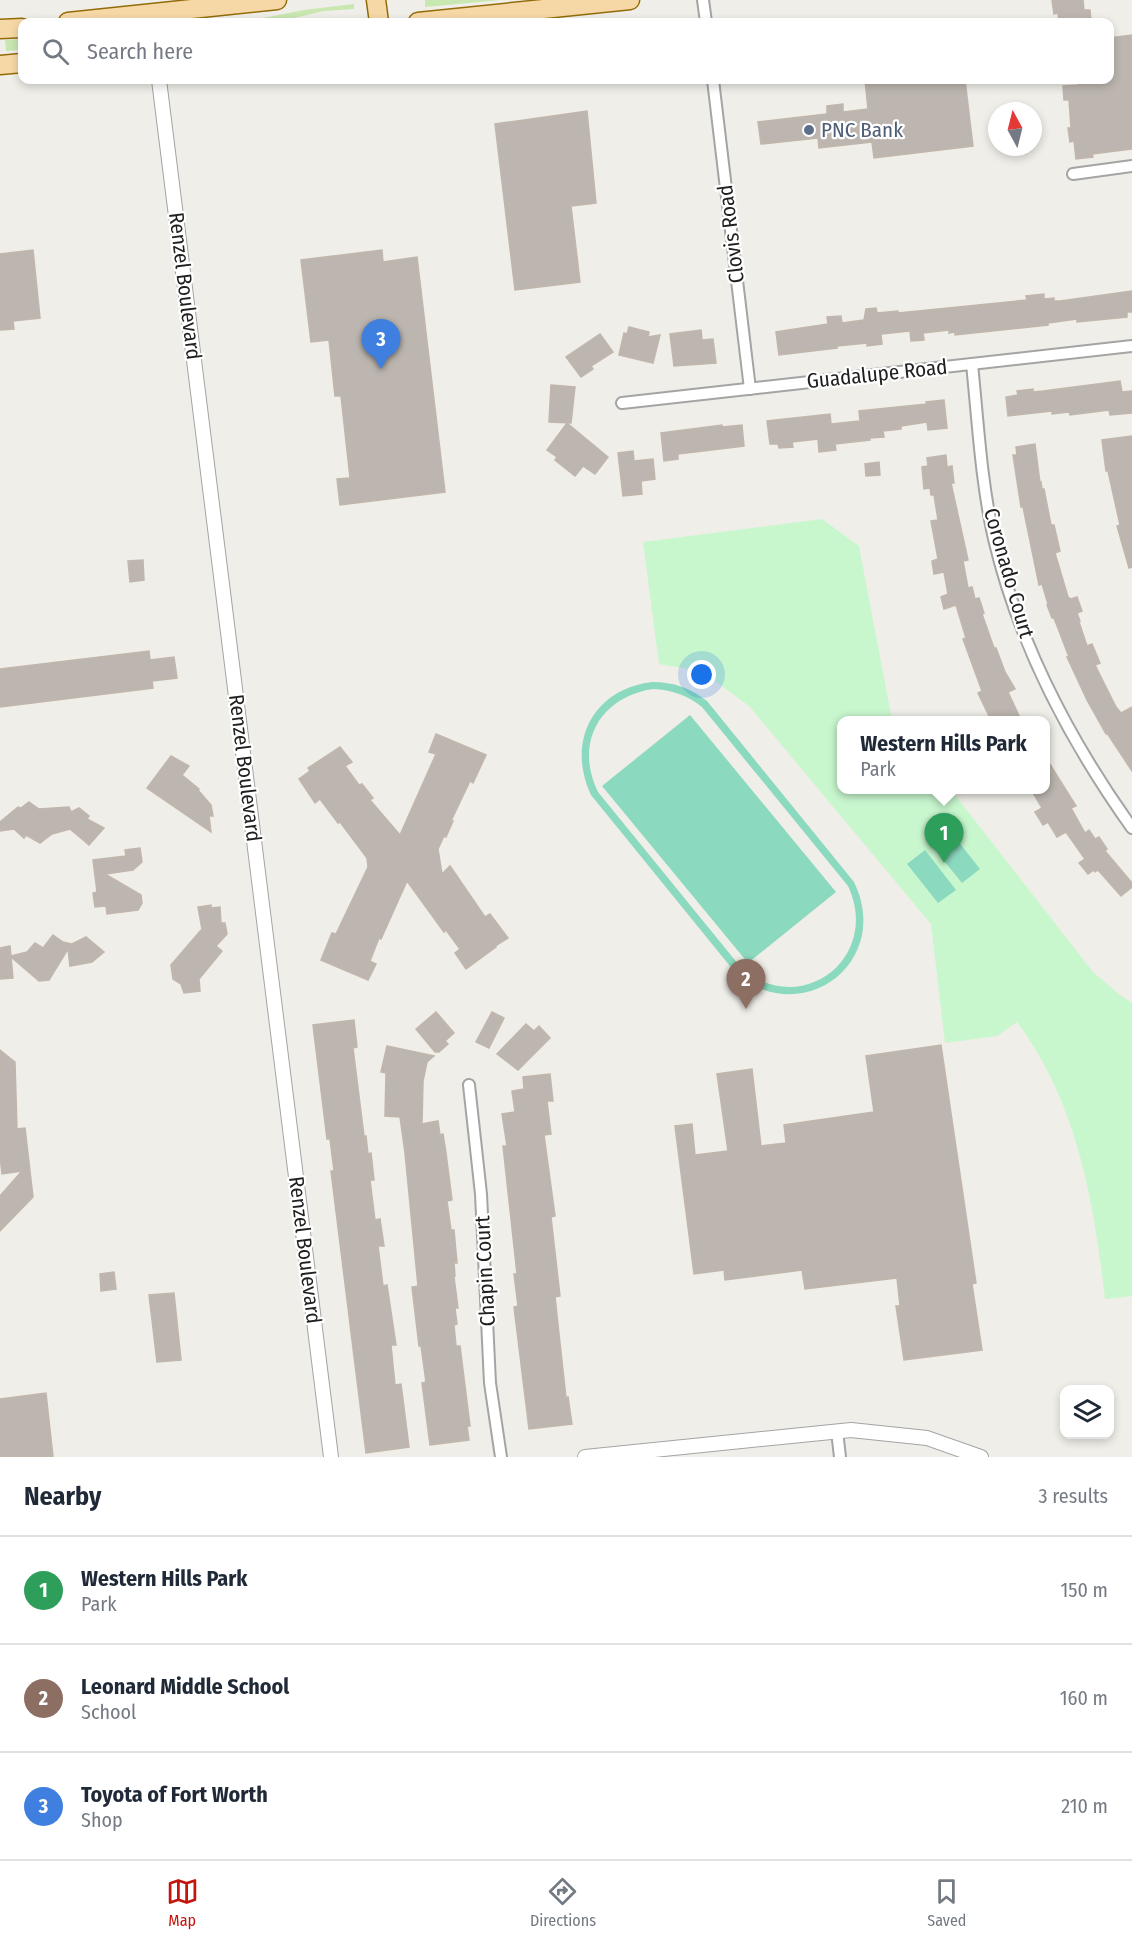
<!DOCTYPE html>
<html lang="en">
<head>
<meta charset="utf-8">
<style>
	:root { --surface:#fff; --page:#f2f2f3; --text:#1f2937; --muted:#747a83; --line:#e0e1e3; --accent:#c4150c }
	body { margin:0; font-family:"Fira Sans Condensed",sans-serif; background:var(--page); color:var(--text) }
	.controls { position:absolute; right:18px; bottom:18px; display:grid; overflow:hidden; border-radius:12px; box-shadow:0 3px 9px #0003 }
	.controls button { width:54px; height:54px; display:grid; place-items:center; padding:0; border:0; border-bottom:2px solid var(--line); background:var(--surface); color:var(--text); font:30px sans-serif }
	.compass { position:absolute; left:988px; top:102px; width:54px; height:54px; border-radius:50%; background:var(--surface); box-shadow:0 3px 9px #0003; rotate:353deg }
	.you { position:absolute; left:702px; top:675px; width:21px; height:21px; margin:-15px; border:4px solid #fff; border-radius:50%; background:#1a73e8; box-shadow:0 0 0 9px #1a73e833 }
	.badge { display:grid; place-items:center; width:39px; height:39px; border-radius:50%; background:var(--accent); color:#fff; font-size:20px; font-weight:700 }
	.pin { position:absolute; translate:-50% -50px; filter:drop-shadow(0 2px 3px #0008) }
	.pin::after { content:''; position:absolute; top:32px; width:21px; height:18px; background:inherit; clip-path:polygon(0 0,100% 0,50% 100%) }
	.popup { position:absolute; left:837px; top:716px; width:213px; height:78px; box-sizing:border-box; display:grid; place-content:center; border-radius:12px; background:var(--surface); filter:drop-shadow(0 2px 4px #0005); font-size:20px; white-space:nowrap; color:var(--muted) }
	.popup b { font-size:22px; color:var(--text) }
	.popup::after { content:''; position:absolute; left:50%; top:100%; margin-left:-12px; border:12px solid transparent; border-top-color:var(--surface) }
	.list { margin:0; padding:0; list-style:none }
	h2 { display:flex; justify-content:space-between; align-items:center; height:78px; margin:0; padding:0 24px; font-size:26px }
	h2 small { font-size:20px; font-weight:400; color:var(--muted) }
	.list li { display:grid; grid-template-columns:39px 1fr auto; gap:18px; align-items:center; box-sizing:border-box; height:108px; padding:0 24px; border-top:2px solid var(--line) }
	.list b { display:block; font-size:22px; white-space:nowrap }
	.list p { margin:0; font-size:20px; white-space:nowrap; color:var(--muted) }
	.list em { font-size:20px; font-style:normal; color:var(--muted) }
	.icon { flex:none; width:33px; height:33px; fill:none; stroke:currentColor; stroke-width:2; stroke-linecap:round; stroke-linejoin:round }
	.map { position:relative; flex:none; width:1132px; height:1457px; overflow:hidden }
	.search { position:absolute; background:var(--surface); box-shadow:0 3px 9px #0003; left:18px; right:18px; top:18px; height:66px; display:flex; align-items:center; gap:15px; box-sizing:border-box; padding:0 21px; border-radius:12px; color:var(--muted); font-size:22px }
	.sheet { height:402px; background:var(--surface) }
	nav { display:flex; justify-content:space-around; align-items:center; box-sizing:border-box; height:84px; border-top:2px solid var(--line); background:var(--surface); font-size:16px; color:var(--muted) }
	nav a { display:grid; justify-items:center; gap:3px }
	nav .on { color:var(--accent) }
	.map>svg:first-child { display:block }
	.grass { fill:#c9e7b1 }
	.park { fill:#c8f7ce }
	.pitch { fill:#8bdabf; fill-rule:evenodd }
	.building { fill:#bdb6b0; stroke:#c1b6ab; stroke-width:1.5 }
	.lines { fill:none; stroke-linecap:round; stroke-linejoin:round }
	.minor-casing { stroke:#a4a4a4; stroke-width:14 }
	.tertiary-casing { stroke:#a4a4a4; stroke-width:16 }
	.primary-casing { stroke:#936c09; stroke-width:21 }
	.minor { stroke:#fff; stroke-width:10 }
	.tertiary { stroke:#fff; stroke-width:14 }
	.primary { stroke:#f6d8a6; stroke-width:18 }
	.service-dot { fill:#5c6f8a; stroke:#fff; stroke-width:2 }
	.labels { text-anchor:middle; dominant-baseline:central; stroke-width:4.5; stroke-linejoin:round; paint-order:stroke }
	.service-label { font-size:21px; fill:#4e5e75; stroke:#fff; text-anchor:start }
	.street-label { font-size:21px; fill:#202020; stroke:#fff }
</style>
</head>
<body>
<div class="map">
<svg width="1132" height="1457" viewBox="0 0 1132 1457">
	<rect width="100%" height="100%" fill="#f0eee8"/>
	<g class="grass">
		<polygon points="425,0 501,0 425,7"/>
		<polygon points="354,4 354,9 324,11 277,22 243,22 304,10"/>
		<polygon points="22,39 22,50 6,51 5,40"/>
	</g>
	<path class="park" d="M822,519L859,546L892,720H842V790H951L1093,972L1120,995L1132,1003V1296L1105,1299C1094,1202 1077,1102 1017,1022L997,1036L945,1043L931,924L749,706L711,678L688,669L659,664L643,542Z"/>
	<g class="pitch">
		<path d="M652,682C674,682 690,688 707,701L854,882C892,960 807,1028 738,976L591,795C566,742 593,689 652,682ZM653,689C672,690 687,695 702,707L848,886C881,956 804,1018 743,970L598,792C574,743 600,697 653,689Z"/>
		<polygon points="690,715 836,892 748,963 602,786"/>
		<polygon points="950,831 980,869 962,883 931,845"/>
		<polygon points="925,850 956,890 938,903 907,864"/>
	</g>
	<g class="building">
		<polygon points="1052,0 1083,0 1084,10 1090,10 1091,22 1059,22 1058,13 1054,14"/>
		<polygon points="1132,35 1132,149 1092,154 1093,157 1076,159 1074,141 1070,142 1068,128 1071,128 1069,100 1064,100 1063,86 1078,85 1079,81 1110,80 1110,38"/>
		<polygon points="865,80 965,80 973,146 874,158 872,142 819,148 818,138 761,144 758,122 827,114 827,106 843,104 843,112 868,109"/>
		<polygon points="587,111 596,203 571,206 580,282 515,290 495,124"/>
		<polygon points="33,250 40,318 13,321 14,329 0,330 0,254"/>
		<polygon points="382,250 383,262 417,257 445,492 340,505 337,479 350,478 341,396 335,396 329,340 311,342 301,260"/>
		<polygon points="1132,291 1132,312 1127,312 1127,317 1077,322 1077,319 1048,323 1048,325 955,335 955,332 949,333 949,330 923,333 924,340 911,341 910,331 881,334 882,344 867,346 867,343 837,346 837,348 779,355 776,332 828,324 827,317 841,316 842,323 864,320 866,309 876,308 877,313 898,311 898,313 1027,300 1026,296 1044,294 1044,299 1054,298 1054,301 1060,301"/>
		<polygon points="629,327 649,332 648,337 660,335 653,363 619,355 624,333 627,334"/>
		<polygon points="701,330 702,340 713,339 716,363 674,366 670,334"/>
		<polygon points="600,334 613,352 591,366 593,369 581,377 566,357"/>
		<polygon points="1120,381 1122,392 1132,391 1132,413 1110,415 1109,410 1070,415 1069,412 1052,414 1052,411 1008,416 1006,397 1018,395 1017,391 1033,389 1033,392 1043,391"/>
		<polygon points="551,385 575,387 571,423 549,422"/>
		<polygon points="944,400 947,428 928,430 927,422 901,426 901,429 883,431 884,437 870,438 870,440 835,444 836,450 819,452 818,439 792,442 793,447 779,448 778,444 770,444 767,421 830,414 831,424 860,421 859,411 927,404 926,402"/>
		<polygon points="567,423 608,457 595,474 583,466 575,476 555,460 557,457 547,450"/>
		<polygon points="722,425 722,427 742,425 744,446 678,454 678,459 664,461 661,433"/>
		<polygon points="1132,436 1132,567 1129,568 1117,526 1120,525 1108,471 1106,471 1102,440"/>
		<polygon points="1035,444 1040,483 1041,482 1042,489 1044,489 1051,525 1054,525 1060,551 1055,553 1068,597 1071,599 1077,597 1082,611 1077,613 1080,621 1079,622 1087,646 1092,644 1100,663 1095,665 1116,707 1121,713 1132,707 1132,771 1107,733 1106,734 1087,700 1067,657 1069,657 1054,618 1052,618 1047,605 1048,604 1042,584 1039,585 1037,575 1023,507 1021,507 1013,455 1017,455 1016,447"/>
		<polygon points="633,451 634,461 653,459 655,479 641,481 642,494 623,496 618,453"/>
		<polygon points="946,455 947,467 952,466 954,483 951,483 968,560 963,561 968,588 972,587 975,599 979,598 984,613 982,614 994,648 996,648 1005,672 1015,689 1008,692 1021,720 991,720 978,693 982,691 963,639 966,638 956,605 944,609 941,597 948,594 944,572 934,574 932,561 938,559 931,521 938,520 934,495 931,495 930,488 924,489 922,467 928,466 927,458"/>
		<polygon points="879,462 880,475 866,476 865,464"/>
		<polygon points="143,560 144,580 130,582 128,561"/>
		<polygon points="149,651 150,660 174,657 177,678 152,681 153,688 0,707 0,669"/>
		<polygon points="436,734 486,755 473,783 470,781 451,821 453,821 446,837 444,836 438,849 442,874 450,866 485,917 490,914 508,938 495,946 496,947 466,969 455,953 460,949 446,930 444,932 407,881 381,939 379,938 370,961 376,964 368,980 321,960 332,933 336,934 368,867 367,858 340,822 338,823 320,799 315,803 299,779 310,771 308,768 340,747 352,762 345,766 359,785 362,784 373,798 370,800 400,835 436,754 429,752"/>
		<polygon points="171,756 189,766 182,775 199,789 198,790 211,805 213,816 209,816 211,832 147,788"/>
		<polygon points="1046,758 1076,806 1071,808 1085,833 1089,830 1095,839 1099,837 1107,849 1105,851 1132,883 1132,887 1121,896 1098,870 1095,872 1094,870 1088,874 1079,863 1085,859 1066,832 1057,837 1048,822 1043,825 1035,812 1042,808 1031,789 1046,789"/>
		<polygon points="29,802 39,809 69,807 71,812 79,808 89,816 87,819 104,828 89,845 70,829 52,834 40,843 26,835 24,838 14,829 0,831 0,822 18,807 21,808"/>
		<polygon points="140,848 142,862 133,870 105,874 141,895 142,903 138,910 107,914 106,906 95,907 93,893 97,892 93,860 126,856 125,850"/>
		<polygon points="211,905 211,908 220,907 221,923 225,923 227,934 216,946 222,951 199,979 200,991 184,993 181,984 173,979 171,965 202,929 198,907"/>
		<polygon points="53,935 63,942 72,944 86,937 104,952 92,962 70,966 68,949 49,980 39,981 11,957 13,978 0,979 0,948 10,946 11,956 27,952 35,943 43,948"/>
		<polygon points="436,1012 454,1033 445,1041 448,1044 439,1052 435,1052 416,1029"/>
		<polygon points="492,1012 504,1018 489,1048 476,1042"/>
		<polygon points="354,1020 357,1047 353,1048 364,1136 366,1136 368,1154 371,1153 374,1180 370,1180 375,1220 380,1219 384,1246 378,1246 383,1286 387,1285 396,1345 391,1345 395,1385 401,1384 409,1447 366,1453 331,1171 334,1171 330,1139 327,1139 313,1025"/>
		<polygon points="526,1024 534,1031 539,1026 550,1038 518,1070 497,1054"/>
		<polygon points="941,1045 976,1283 972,1284 982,1350 904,1360 896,1306 900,1306 897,1278 805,1289 802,1270 725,1280 724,1270 694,1274 675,1126 692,1124 695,1155 728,1151 717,1074 752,1069 761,1146 786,1143 784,1125 874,1112 866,1056"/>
		<polygon points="387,1046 434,1056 427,1062 423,1081 422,1124 438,1121 440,1135 443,1134 446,1153 452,1200 447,1201 451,1230 454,1230 457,1263 454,1263 455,1276 454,1277 458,1308 455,1308 457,1324 454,1325 456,1346 460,1346 470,1426 467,1426 469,1440 430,1445 422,1383 426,1382 421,1346 419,1346 412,1287 418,1286 405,1153 400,1117 385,1116 386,1073 381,1072"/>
		<polygon points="0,1050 15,1062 17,1129 25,1128 33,1197 0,1231 0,1196 22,1171 2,1174 0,1156"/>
		<polygon points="550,1074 553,1101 547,1101 551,1134 544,1135 555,1216 551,1217 560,1296 555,1297 566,1398 568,1397 572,1424 529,1429 514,1307 518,1306 514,1274 517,1274 503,1146 507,1146 502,1114 515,1112 512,1091 524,1089 523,1077"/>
		<polygon points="114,1272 116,1289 101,1291 100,1274"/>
		<polygon points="174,1293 181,1360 157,1362 149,1295"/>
		<polygon points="46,1393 53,1457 0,1457 0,1399"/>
	</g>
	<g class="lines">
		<g class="minor-casing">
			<g id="minor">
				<polyline points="703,0 706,22"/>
				<polyline points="713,80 750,389"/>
				<polyline points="1073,174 1132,166"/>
				<path d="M972,364C978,422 981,482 994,539C1019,645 1070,741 1132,828"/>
				<polyline points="622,403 1132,346"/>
				<polyline points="469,1085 481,1194 490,1383 501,1457"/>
				<polyline points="837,1431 840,1457"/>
			</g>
		</g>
		<g class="tertiary-casing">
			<g id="tertiary">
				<polyline points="159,80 331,1457"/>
				<polyline points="585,1457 851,1430 927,1438 981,1457"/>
			</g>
		</g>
		<g class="primary-casing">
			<g id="primary">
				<polyline points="376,0 379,22"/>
				<polyline points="68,22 277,0"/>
				<polyline points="418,22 630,0"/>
				<polyline points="0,29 22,28"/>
				<polyline points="0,65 22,63"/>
			</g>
		</g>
		<use href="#minor" class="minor"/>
		<use href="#tertiary" class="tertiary"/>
		<use href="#primary" class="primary"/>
	</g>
	<circle class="service-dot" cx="809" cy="130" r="6"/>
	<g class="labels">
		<g class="service-label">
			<text x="821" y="130">PNC Bank</text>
		</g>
		<g class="street-label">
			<text transform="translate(731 234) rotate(-97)">Clovis Road</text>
			<text transform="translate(185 286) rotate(83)">Renzel Boulevard</text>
			<text transform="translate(877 374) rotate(-6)">Guadalupe Road</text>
			<text transform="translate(1009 573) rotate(74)">Coronado Court</text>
			<text transform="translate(245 768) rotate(83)">Renzel Boulevard</text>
			<text transform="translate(305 1250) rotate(83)">Renzel Boulevard</text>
			<text transform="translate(485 1271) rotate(-93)">Chapin Court</text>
		</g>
	</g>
</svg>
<div class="controls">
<button><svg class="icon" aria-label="layers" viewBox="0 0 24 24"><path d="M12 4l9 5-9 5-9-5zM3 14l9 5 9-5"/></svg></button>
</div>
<svg class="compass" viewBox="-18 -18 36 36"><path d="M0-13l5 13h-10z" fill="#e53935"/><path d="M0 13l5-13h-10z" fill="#747a83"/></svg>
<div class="you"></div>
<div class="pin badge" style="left:944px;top:863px;background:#2e9e5b">1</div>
<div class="popup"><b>Western Hills Park</b>Park</div>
<div class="pin badge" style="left:746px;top:1009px;background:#8d6e63">2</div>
<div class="pin badge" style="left:381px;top:369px;background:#3f7fe0">3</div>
<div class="search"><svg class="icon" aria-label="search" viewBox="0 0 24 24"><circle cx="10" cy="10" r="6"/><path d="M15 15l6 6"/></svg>Search here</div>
</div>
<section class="sheet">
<h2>Nearby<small>3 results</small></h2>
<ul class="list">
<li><span class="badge" style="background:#2e9e5b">1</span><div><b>Western Hills Park</b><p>Park</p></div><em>150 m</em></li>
<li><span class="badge" style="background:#8d6e63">2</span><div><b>Leonard Middle School</b><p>School</p></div><em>160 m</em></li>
<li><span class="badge" style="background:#3f7fe0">3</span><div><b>Toyota of Fort Worth</b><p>Shop</p></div><em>210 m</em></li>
</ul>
</section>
<nav>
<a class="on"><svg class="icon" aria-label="map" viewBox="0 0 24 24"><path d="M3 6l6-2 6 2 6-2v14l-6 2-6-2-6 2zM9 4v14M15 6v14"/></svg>Map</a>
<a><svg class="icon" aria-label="directions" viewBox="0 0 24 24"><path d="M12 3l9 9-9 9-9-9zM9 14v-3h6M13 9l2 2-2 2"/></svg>Directions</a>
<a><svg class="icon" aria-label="saved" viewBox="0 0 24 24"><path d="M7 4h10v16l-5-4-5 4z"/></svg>Saved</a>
</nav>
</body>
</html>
